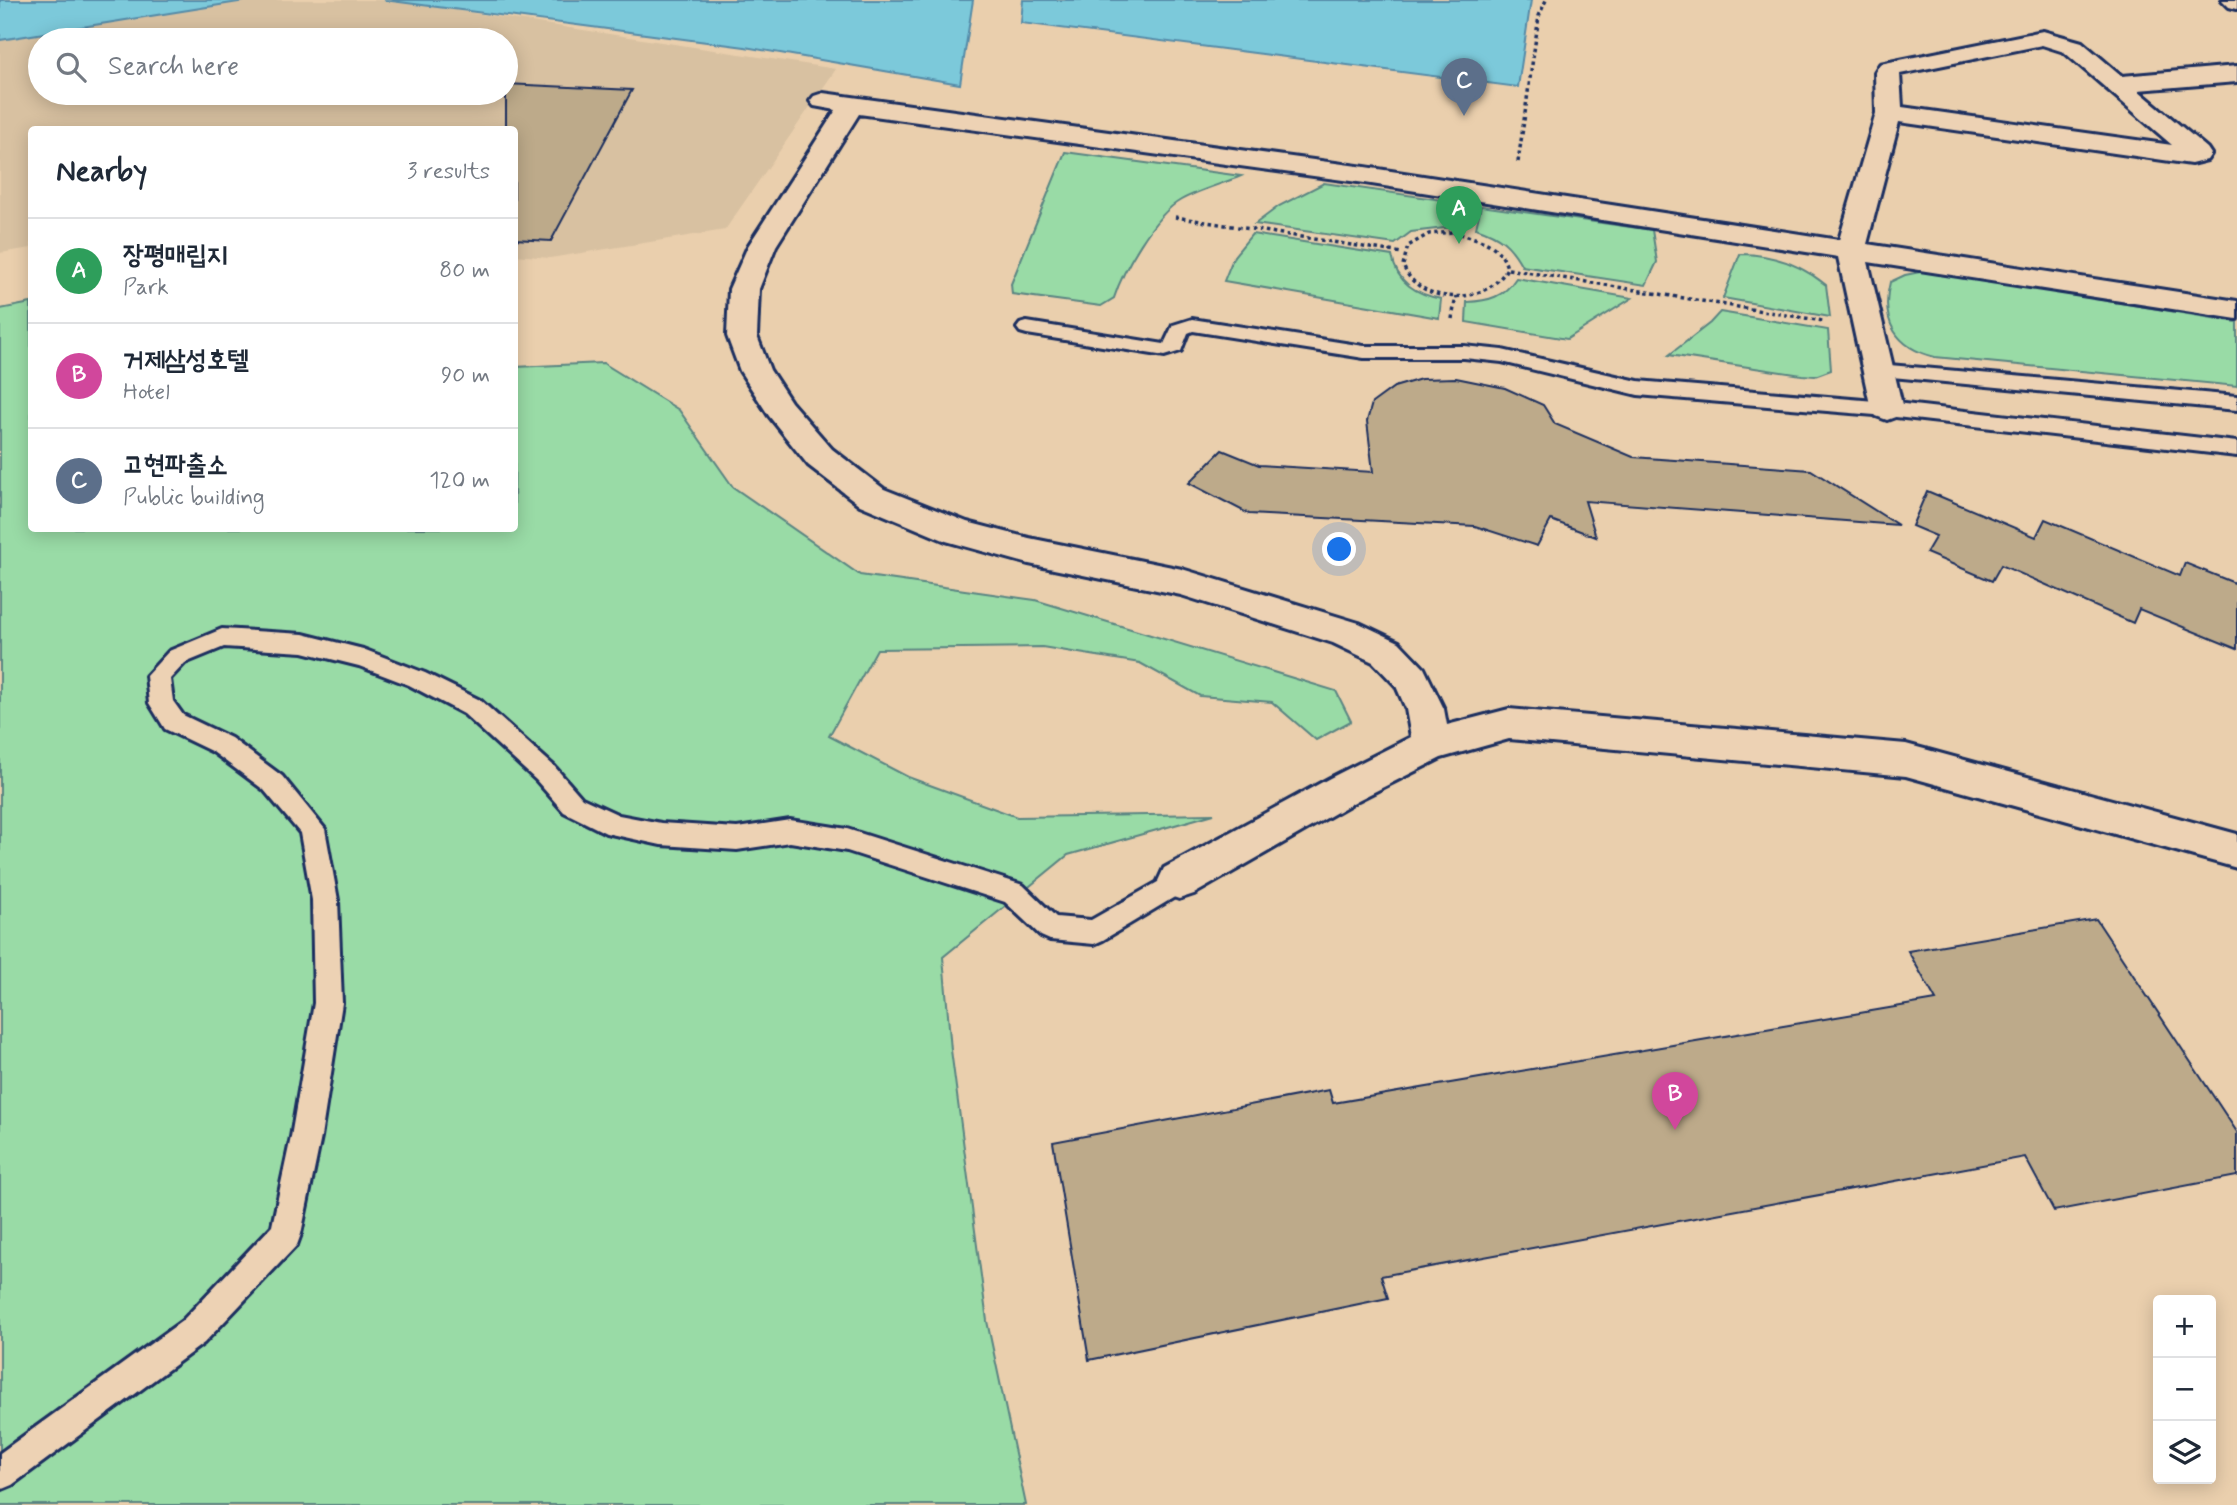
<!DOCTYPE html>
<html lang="en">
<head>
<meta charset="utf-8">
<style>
	:root { --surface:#fff; --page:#f6f6f7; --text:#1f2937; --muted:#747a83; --line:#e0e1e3; --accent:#0b8043 }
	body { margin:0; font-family:Mynerve,"Poor Story",sans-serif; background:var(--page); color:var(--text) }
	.controls { position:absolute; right:21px; bottom:21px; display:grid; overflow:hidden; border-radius:7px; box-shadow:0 4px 18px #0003 }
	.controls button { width:63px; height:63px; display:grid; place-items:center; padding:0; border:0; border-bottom:2px solid var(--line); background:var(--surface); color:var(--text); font:35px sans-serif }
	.you { position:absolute; left:1340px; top:550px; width:24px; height:24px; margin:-18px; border:5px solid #fff; border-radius:50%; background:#1a73e8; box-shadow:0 0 0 10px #1a73e833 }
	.badge { display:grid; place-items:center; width:46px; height:46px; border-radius:50%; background:var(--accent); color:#fff; font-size:23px; font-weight:700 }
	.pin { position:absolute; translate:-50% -58px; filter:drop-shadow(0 2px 4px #0008) }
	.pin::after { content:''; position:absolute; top:37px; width:24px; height:21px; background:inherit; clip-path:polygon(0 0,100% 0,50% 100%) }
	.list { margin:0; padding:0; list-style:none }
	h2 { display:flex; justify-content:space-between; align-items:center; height:91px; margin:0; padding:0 28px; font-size:30px }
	h2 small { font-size:23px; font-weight:400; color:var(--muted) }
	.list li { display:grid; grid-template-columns:46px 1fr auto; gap:21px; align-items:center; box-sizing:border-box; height:105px; padding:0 28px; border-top:2px solid var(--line) }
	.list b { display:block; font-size:26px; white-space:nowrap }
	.list p { margin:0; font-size:23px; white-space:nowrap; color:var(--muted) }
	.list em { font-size:23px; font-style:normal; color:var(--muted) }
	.icon { flex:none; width:38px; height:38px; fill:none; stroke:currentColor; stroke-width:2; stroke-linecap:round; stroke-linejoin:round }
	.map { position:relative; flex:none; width:2237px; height:1505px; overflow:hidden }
	.search { position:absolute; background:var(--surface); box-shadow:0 4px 18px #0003; left:28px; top:28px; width:490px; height:77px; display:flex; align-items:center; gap:18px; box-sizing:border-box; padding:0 24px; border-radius:38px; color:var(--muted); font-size:26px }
	.panel { position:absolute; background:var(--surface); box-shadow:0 4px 18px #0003; left:28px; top:126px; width:490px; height:406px; border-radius:7px }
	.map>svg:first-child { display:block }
	.built { fill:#d8c1a1; fill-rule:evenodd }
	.green { fill:#99dba6; stroke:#5a8582; stroke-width:2 }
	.water { fill:#7cc9da; stroke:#558ba8; stroke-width:2 }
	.building { fill:#bdaa8a; stroke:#1b2f5e; stroke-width:2 }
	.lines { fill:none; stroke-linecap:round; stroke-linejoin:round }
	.service-casing { stroke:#1b2f5e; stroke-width:6 }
	.minor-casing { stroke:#1b2f5e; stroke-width:6 }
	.tertiary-casing { stroke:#1b2f5e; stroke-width:6 }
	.path { stroke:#1b2f5e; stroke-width:3.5; stroke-dasharray:3.5 3.5; stroke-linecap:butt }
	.service { fill:#edd2b4; fill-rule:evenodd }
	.minor { fill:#edd2b4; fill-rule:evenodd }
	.tertiary { fill:#edd2b4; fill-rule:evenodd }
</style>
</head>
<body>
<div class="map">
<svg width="2237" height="1505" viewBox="0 0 2237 1505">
	<rect width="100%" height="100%" fill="#eacfad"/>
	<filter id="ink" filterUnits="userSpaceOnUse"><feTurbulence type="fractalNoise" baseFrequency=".0143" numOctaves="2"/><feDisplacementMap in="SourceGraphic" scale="14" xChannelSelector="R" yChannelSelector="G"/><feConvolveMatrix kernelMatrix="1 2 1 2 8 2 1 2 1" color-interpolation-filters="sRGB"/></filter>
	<g filter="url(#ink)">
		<path class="built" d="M0,0H389L836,69L725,230L550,258L515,255L514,130H32L31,248L0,253ZM40,40H506V93H40Z"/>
		<g class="green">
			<path d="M1065,152L1241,176C1222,184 1199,190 1181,200C1154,215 1123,270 1114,298L1101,306L1012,294L1011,284Z"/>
			<polygon points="1324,183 1456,202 1453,227 1411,232 1395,244 1255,224 1279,206"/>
			<path d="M1481,206L1652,230L1657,262L1646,285L1522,266C1510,244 1500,236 1476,228Z"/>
			<path d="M1252,234L1392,256C1397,283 1416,294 1441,299L1439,318L1224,281L1234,256Z"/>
			<path d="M1740,254C1774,254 1801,265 1826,285L1830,317L1723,298Z"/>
			<path d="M1925,271L2237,322V386L1935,357C1896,348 1880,321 1890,282L1905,275Z"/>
			<path d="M1516,278L1632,298L1567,339L1466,322L1467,302C1489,301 1504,297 1516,278Z"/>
			<polygon points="31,303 32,528 514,528 515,367 603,363 679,410 733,487 860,575 1035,600 1336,691 1351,721 1316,740 1272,702 1200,696 1140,663 1042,647 877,649 829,736 908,777 1017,817 1214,814 1068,855 943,957 951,1050 987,1321 1026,1505 0,1505 0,309"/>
			<polygon points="1720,312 1828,330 1831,370 1815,376 1802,375 1669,355 1710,323"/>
		</g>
		<g class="water">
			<polygon points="0,0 251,0 0,40"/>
			<polygon points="384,0 973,0 960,84 745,47"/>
			<polygon points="1023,0 1531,0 1518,87 1021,23"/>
		</g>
		<g class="building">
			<polygon points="506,84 632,90 551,241 514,239 514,130 506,130"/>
			<polygon points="1456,378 1505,388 1543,405 1555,424 1633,457 1811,470 1898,525 1585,501 1596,537 1551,520 1537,546 1475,526 1249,514 1189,483 1222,450 1259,465 1373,472 1367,421 1372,403 1394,387 1421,379"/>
			<polygon points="1927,491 2036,537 2045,519 2180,576 2185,563 2237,584 2237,649 2139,609 2133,623 2001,565 1992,581 1926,553 1936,536 1912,526"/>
			<polygon points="2096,919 2237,1132 2237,1176 2054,1211 2025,1157 1381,1276 1388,1298 1089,1360 1053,1142 1329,1090 1333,1103 1936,1000 1908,951"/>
		</g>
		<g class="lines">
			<g class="service-casing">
				<g id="service">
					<polygon points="1192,319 1364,346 1464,346 1502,350 1638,381 1887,402 2237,442 2237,456 1887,416 1638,395 1502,362 1464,358 1364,358 1193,331 1188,333 1181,351 1165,356 1027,334 1020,332 1017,328 1020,324 1027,322 1164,344 1173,325"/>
					<polygon points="1878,364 2237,396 2237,410 1871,375 1868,370 1871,365"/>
					<polygon points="222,629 303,634 363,649 425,673 480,700 554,766 582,798 619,815 661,823 737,828 790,820 847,829 1023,885 1056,917 1091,920 1179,870 1188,873 1192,881 1188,889 1103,940 1094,944 1050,940 1041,936 1005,902 847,851 790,842 737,850 661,845 606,833 564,812 536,780 464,714 409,685 359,666 303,652 224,647 185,663 170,679 173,701 183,715 231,738 282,776 325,829 338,900 342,1003 321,1137 301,1234 297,1245 204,1343 12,1485 0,1490 0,1453 182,1321 272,1226 291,1137 314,1003 312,900 300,833 264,790 213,752 165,729 149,703 146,676 169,651"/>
				</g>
			</g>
			<g class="minor-casing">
				<path id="minor" d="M2043,31L2082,42L2122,76L2237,66V82L2138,90L2207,148L2211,154L2207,160L2191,164L1899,122L1867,244L2237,301V319L1868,262L1903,409L1898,416L1887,420L1876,416L1871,409L1838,257L1365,183L859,114L776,246L759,289L757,336L770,370L791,402L832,449L884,489L967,522L1029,538L1182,569L1359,623L1399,642L1424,668L1444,709L1447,725L1509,709L1906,744L2237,834V868L1906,776L1509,739L1441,758L1358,800L1194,894L1179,899L1164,894L1158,881L1164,868L1330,778L1411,737L1406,709L1396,686L1373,662L1333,643L1181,595L1029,564L946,541L860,505L808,465L769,416L740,371L727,336L729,289L748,246L836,110L814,106L810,101L814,96L823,93L1365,167L1839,240L1876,113L1875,72L1880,64ZM2042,45L2064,52L2172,145L1902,107L1900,74Z"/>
			</g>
			<g class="tertiary-casing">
				<polygon id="tertiary" points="2222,0 2237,0 2237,9 2229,7"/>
			</g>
			<g class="path">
				<polyline points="1518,162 1539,16 1546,0"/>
				<polyline points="1175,217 1402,253"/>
				<path d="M1453,232C1477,239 1500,242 1507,268C1487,308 1417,305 1403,265L1408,246L1429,234Z"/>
				<polyline points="1508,269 1823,321"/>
				<polyline points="1452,319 1456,296"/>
			</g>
			<use href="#service" class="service"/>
			<use href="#minor" class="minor"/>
			<use href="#tertiary" class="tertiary"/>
		</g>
	</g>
</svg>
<div class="controls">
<button>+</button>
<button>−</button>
<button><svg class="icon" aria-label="layers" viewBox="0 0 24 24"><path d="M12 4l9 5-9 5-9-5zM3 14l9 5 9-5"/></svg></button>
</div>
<div class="you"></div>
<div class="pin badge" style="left:1459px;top:244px;background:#2e9e5b">A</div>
<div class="pin badge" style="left:1675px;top:1130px;background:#d1479c">B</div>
<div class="pin badge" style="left:1464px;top:116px;background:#5c6f8a">C</div>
<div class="search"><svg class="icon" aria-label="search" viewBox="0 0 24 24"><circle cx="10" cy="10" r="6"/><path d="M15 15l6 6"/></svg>Search here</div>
<section class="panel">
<h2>Nearby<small>3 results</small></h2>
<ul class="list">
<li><span class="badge" style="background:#2e9e5b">A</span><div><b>장평매립지</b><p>Park</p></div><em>80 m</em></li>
<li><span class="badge" style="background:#d1479c">B</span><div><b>거제삼성호텔</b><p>Hotel</p></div><em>90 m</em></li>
<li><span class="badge" style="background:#5c6f8a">C</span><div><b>고현파출소</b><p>Public building</p></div><em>120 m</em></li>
</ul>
</section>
</div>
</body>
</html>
